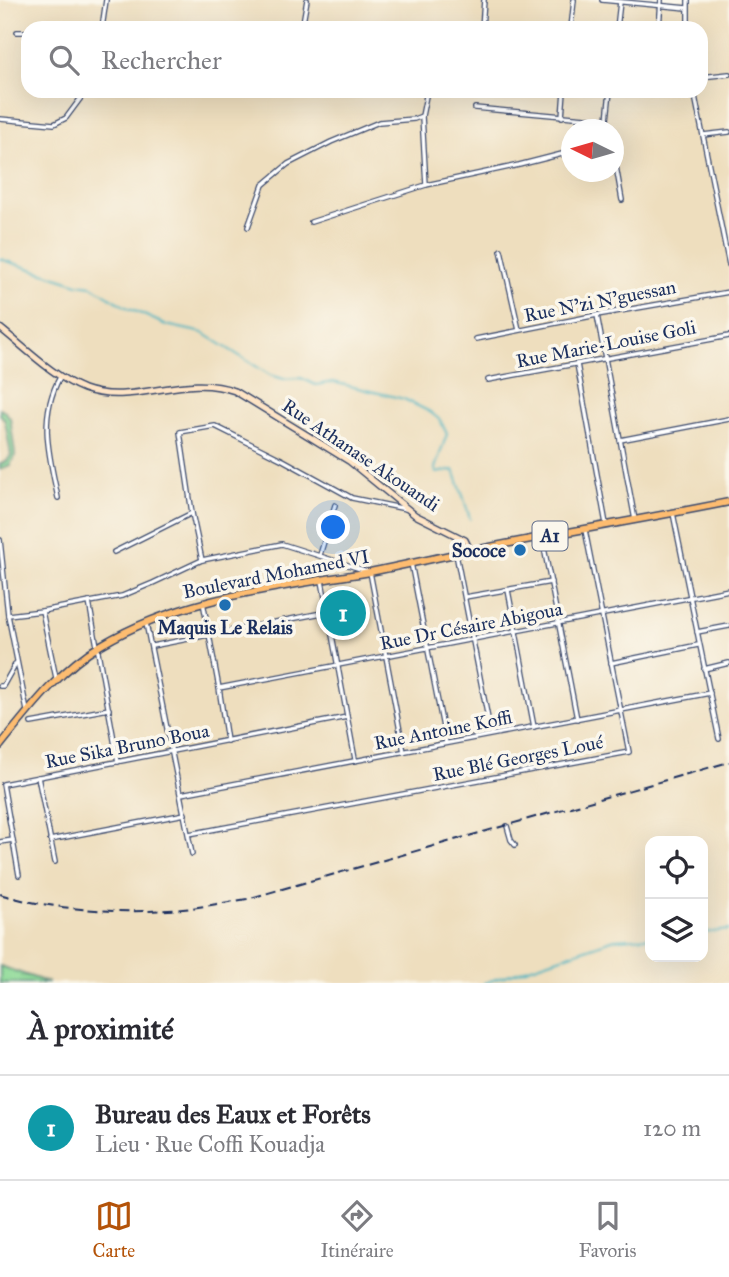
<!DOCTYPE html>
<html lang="fr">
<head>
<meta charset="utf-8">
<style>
	:root { --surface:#fff; --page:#f7f7f7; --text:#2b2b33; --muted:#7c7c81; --line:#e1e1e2; --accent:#b45309 }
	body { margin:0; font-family:"IM FELL Great Primer",serif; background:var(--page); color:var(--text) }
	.controls { position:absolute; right:21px; bottom:21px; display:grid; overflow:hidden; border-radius:14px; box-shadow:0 7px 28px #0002 }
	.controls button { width:63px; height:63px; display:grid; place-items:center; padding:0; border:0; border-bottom:2px solid var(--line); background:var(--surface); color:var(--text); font:35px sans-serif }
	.compass { position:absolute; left:561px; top:119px; width:63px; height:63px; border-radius:50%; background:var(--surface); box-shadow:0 7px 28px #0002; rotate:275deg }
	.you { position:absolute; left:334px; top:528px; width:24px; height:24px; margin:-18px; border:5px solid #fff; border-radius:50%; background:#1a73e8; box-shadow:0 0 0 10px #1a73e833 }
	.badge { display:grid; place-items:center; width:46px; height:46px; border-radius:50%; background:var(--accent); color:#fff; font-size:23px; font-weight:700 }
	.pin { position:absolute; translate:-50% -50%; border:4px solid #fff; box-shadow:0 2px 7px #0006 }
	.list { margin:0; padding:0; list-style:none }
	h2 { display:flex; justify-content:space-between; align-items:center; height:91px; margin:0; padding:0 28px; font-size:30px }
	h2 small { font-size:23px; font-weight:400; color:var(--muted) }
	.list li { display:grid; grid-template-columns:46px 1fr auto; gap:21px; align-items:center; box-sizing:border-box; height:105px; padding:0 28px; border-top:2px solid var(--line) }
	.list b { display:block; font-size:26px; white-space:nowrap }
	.list p { margin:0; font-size:23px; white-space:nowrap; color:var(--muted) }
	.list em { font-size:23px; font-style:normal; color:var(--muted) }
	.icon { flex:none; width:38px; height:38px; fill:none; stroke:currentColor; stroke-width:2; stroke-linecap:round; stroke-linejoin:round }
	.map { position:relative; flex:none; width:729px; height:983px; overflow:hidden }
	.search { position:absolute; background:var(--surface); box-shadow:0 7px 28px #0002; left:21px; right:21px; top:21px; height:77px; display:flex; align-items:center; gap:18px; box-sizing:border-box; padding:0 24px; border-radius:21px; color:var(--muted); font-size:26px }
	.sheet { height:196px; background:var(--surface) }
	nav { display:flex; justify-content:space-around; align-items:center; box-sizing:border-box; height:98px; border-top:2px solid var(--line); background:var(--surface); font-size:19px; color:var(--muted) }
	nav a { display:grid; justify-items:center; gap:4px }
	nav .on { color:var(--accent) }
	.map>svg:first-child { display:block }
	.wetland { fill:url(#wetland-marsh); stroke:#54847a; stroke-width:2 }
	.pitch { fill:#8eda97; stroke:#54847a; stroke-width:2 }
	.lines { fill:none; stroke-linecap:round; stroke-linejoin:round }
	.stream { stroke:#45b3c1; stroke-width:2 }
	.street-casing { stroke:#3b496c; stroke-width:6 }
	.secondary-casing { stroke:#3b496c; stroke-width:8 }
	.primary-casing { stroke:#3b496c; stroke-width:9 }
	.street { stroke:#fff; stroke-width:3.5 }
	.secondary { stroke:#fee4c5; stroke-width:5 }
	.primary { stroke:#fdbc6f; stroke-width:6 }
	.rail { stroke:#1b2f5e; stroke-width:2; stroke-dasharray:10 5; stroke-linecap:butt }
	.poi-dot { fill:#1f6fb2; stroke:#fbf7ec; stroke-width:2.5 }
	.labels { text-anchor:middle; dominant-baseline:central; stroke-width:7; stroke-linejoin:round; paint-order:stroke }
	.shield { fill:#fbf7ec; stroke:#5e6b89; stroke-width:2 }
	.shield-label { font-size:18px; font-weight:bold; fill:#1b2f5e }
	.street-label { font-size:19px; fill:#1b2f5e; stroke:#fbf7ec }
	.poi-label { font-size:19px; font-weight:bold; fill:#1b2f5e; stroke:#fbf7ec; text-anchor:end }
</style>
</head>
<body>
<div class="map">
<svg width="729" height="983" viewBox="0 0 729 983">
	<defs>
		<pattern id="wetland-marsh" width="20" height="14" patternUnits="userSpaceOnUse" patternTransform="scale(1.75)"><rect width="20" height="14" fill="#8eda97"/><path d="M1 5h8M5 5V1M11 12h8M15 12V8" fill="none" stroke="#7abb85"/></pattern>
	</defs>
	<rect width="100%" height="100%" fill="#fbf7ec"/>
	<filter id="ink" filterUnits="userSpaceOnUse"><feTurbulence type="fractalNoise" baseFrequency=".0143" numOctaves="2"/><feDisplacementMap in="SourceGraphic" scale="14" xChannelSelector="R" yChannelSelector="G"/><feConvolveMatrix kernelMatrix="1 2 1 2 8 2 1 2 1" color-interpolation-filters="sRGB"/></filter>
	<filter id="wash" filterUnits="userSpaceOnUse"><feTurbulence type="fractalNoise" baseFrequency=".00686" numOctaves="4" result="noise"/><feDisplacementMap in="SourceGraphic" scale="28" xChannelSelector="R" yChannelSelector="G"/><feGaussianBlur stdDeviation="1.57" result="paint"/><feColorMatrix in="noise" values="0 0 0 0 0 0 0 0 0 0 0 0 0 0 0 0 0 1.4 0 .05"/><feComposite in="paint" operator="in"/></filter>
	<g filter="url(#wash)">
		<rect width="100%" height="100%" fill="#eedebe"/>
		<polygon class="wetland" points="0,966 49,983 0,983"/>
		<polygon class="pitch" points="0,409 5,412 10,418 15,455 10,465 0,469 0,464 7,461 11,455 5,420 0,414"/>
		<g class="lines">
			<g class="stream">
				<polyline points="0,259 78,284 92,286 126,307 166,325 203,333 270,375 284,379 301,378 316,385 333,382 404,399 430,412 440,420 447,434 435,468 436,473 454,470 464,499 470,519"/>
				<polyline points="703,933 729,930"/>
				<polyline points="484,983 615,939 650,937"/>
			</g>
		</g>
	</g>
	<g filter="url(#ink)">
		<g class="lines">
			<g class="street-casing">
				<g id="street">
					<polyline points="602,0 687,8"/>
					<polyline points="688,0 688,28"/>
					<polyline points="102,28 106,0"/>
					<polyline points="302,28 307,0"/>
					<polyline points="482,28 484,0"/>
					<polyline points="571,28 574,0"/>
					<polyline points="617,28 620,2"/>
					<polyline points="659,28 661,0"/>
					<polyline points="17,32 28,32"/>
					<polyline points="701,77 729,74"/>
					<polyline points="427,91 422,116 426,185 519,165 566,153"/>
					<polyline points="694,91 729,265"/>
					<polyline points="475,108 607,120"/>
					<polyline points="562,117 564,91"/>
					<polyline points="0,119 54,124 66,118 86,91"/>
					<polyline points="609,130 607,120 610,91"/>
					<polyline points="703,135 729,132"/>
					<polyline points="614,155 622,200"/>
					<polyline points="311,222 426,185"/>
					<polyline points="248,227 263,185 288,164 331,142 379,122 414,119 422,116"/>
					<polyline points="501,250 519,330"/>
					<polyline points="597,315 635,520"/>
					<polyline points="476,339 597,315 729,292"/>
					<polyline points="577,364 606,524"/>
					<polyline points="488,380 729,336"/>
					<polyline points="620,440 729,419"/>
					<path d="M58,498C49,455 38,417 60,377"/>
					<polyline points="673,513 719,739"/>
					<polyline points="542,537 577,719"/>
					<polyline points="0,540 8,615 27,711"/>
					<polyline points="114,552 192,513"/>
					<polyline points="456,554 491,734"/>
					<polyline points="320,555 335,505"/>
					<polyline points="202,560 192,513 180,432 215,426 283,460 352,498 406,509"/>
					<polyline points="411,563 446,743"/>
					<polyline points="322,581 355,759"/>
					<polyline points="508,590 534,727"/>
					<polyline points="465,597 551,582"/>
					<polyline points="89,602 118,762"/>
					<polyline points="203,602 219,688 227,741"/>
					<polyline points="42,611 56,678"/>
					<polyline points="8,615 42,611 122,596 153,583 202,560 282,544 370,572 404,752"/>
					<polyline points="146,623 192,854"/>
					<polyline points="697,632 729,626"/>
					<polyline points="152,646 327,612"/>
					<polyline points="611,663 698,645"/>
					<polyline points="704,669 729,663"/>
					<polyline points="0,686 3,686 16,663"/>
					<polyline points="219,688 729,590"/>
					<polyline points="31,723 109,709"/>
					<polyline points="38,777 55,862"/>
					<polyline points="181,794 710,693"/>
					<polyline points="507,826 511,840 515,845"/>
					<polyline points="189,834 629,752 585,530"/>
					<polyline points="50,840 185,814"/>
					<polyline points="0,842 13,840"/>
					<polyline points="19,875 3,784 347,717"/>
				</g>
			</g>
			<g class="secondary-casing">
				<path id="secondary" d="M0,328C24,347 55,378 84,389C133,407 184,372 235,391L349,461L415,515L465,540L470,550"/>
			</g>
			<g class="primary-casing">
				<path id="primary" d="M0,746C29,710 60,669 101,645C183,596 277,588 370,572C405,565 439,557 474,550C559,533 644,519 729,502"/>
			</g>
			<use href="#street" class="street"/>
			<use href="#secondary" class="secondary"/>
			<use href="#primary" class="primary"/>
			<path class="rail" d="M0,894C54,911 126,914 183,909C204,907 226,902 247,899L729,762"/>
		</g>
	</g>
	<g class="poi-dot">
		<circle cx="520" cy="550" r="7"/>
		<circle cx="225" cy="605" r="7"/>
	</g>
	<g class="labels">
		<rect class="shield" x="532.5" y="521.5" width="35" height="29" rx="5"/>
		<g class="shield-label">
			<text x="550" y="536">A1</text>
		</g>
		<g class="street-label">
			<text transform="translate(600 301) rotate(-11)">Rue N'zi N'guessan</text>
			<text transform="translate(606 344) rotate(-11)">Rue Marie-Louise Goli</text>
			<text transform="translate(361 455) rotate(34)">Rue Athanase Akouandi</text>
			<text transform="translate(276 574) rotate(-11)">Boulevard Mohamed VI</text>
			<text transform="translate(471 626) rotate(-11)">Rue Dr Césaire Abigoua</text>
			<text transform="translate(443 730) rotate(-11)">Rue Antoine Koffi</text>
			<text transform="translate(127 746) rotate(-11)">Rue Sika Bruno Boua</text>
			<text transform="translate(518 758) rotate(-11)">Rue Blé Georges Loué</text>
		</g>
		<g class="poi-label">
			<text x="506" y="550">Sococe</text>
			<text x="225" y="627" text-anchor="middle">Maquis Le Relais</text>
		</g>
	</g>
</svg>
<div class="controls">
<button><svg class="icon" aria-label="locate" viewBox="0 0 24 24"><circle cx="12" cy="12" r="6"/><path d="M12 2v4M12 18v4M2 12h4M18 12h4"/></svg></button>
<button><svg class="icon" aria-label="layers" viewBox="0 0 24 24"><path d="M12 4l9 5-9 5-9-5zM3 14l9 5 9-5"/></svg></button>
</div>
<svg class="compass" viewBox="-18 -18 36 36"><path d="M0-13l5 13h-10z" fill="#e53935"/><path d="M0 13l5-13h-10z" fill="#7c7c81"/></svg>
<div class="you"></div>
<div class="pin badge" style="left:343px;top:613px;background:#0f9aa8">1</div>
<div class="search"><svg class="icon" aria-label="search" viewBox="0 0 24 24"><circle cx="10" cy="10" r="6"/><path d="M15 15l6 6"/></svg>Rechercher</div>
</div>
<section class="sheet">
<h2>À proximité<small></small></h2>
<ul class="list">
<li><span class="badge" style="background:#0f9aa8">1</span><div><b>Bureau des Eaux et Forêts</b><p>Lieu · Rue Coffi Kouadja</p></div><em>120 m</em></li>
</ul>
</section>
<nav>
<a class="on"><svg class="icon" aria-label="map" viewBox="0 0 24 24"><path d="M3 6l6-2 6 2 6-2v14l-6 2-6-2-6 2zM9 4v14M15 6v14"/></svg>Carte</a>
<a><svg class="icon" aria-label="directions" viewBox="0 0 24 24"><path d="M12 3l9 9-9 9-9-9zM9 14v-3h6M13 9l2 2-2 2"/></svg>Itinéraire</a>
<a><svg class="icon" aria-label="saved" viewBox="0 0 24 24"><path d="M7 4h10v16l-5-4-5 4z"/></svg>Favoris</a>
</nav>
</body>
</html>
